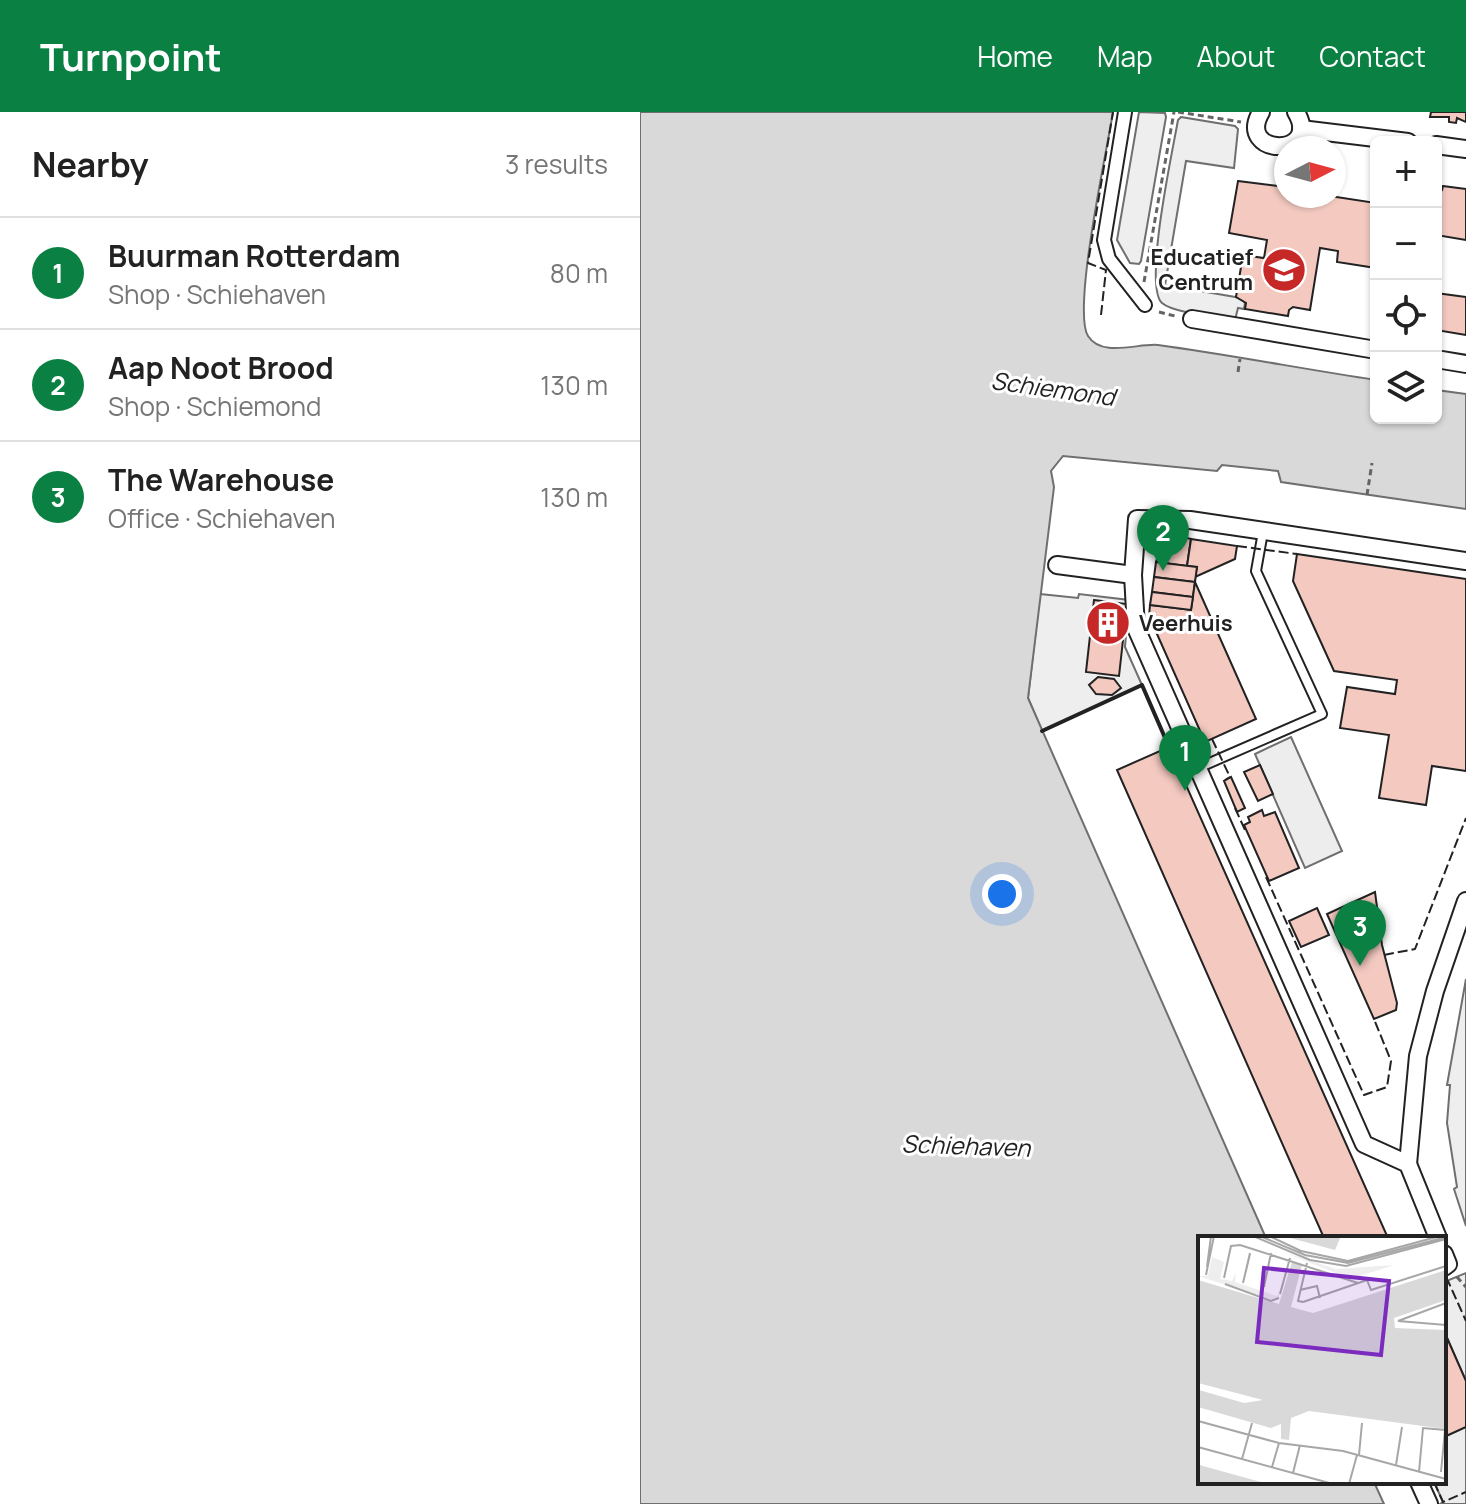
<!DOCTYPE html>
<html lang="en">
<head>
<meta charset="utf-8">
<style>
	:root { --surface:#fff; --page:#f6f6f6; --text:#222; --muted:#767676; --line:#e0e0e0; --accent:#0b8043 }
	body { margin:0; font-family:Manrope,sans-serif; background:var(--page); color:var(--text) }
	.controls { position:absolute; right:24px; top:24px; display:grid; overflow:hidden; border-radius:12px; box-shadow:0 2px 6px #0004 }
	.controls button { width:72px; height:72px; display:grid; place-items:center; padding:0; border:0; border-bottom:2px solid var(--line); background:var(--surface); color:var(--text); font:40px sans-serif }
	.compass { position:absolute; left:634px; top:24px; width:72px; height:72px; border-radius:50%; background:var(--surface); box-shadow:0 2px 6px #0004; rotate:84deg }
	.you { position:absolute; left:362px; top:782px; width:28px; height:28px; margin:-20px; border:6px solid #fff; border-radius:50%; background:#1a73e8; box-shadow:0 0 0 12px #1a73e833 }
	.badge { display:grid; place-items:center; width:52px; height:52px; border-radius:50%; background:var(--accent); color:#fff; font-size:26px; font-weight:700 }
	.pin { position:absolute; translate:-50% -66px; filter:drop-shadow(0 2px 4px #0008) }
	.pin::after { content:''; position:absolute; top:42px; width:28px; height:24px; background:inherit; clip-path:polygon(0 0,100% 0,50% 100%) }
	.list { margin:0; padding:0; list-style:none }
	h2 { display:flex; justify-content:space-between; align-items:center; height:104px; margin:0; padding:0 32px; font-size:34px }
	h2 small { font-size:26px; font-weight:400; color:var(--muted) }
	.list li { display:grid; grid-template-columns:52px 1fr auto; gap:24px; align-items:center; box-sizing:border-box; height:112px; padding:0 32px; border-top:2px solid var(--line) }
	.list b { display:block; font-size:30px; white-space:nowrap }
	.list p { margin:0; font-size:26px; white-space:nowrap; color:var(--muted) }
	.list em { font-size:26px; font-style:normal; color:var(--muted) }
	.icon { flex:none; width:44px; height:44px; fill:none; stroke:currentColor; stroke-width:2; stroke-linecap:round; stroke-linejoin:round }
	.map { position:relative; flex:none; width:826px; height:1392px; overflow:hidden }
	header { display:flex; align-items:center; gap:48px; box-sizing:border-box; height:112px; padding:0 40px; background:var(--accent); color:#fff }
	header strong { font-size:38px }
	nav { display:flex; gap:44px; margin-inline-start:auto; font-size:28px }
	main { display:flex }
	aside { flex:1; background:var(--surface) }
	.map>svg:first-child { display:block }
	.green { fill:#eee; stroke:#6f6f6f; stroke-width:2 }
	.parking { fill:#ededed; stroke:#6f6f6f; stroke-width:2 }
	.water { fill:#d9d9d9; stroke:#6f6f6f; stroke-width:2 }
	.building { fill:#f3c9c0; stroke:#222; stroke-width:2 }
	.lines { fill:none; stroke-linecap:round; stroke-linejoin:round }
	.service-casing { stroke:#222; stroke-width:12 }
	.pedestrian-casing { stroke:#222; stroke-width:16 }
	.minor-casing { stroke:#222; stroke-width:20 }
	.path { stroke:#646464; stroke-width:3; stroke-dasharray:6 4; stroke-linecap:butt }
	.service { stroke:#fff; stroke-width:8 }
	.pedestrian { stroke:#fff; stroke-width:12 }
	.minor { stroke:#fff; stroke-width:16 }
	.fence { stroke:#222; stroke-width:2; stroke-dasharray:10 4; stroke-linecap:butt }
	.wall { stroke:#222; stroke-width:4 }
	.labels { text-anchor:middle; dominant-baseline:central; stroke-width:6; stroke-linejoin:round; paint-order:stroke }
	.poi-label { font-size:22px; font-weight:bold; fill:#222; stroke:#fff; text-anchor:end }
	.water-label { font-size:24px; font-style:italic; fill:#222; stroke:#fff }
	.inset-road { fill:none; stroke:#a7a7a7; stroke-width:2 }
	.view { fill:#7b2cbf; fill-opacity:0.15; stroke:#7b2cbf; stroke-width:4 }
	.inset-edge { fill:none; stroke:#222; stroke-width:4 }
</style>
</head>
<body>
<header>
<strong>Turnpoint</strong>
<nav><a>Home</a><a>Map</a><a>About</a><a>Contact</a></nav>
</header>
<main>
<aside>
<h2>Nearby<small>3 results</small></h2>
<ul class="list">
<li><span class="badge">1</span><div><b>Buurman Rotterdam</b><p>Shop · Schiehaven</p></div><em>80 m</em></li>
<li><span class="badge">2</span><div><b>Aap Noot Brood</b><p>Shop · Schiemond</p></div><em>130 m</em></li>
<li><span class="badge">3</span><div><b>The Warehouse</b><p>Office · Schiehaven</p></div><em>130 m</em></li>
</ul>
</aside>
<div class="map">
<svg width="826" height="1392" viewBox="0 0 826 1392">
	<rect width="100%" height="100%" fill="#fff"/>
	<g class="green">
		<polygon points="499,0 525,1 526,5 501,149 499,152 490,151 477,128"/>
		<path d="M541,5L595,14L598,17L594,56L546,49L525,173L601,186L605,191L604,197L598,196L595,208C579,205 533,201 522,191C503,174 533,37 538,8Z"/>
		<polygon points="400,482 438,486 439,482 489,488 485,535 502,573 402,619 388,586"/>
		<polygon points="826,867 826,1114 814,1077 817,1075 807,1011 810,973 807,973"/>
	</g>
	<g class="parking">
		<polygon points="651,625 702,739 665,756 615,642"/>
		<polygon points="826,1161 826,1269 804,1219 804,1170"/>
		<polygon points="826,1315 826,1392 800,1392 803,1390 794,1370 804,1370 804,1325"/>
	</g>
	<path class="water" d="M0,0H473C467,38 432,198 448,224C462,246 498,231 518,233C591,243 663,257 736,268V306H796V278L826,282V397L641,370L638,359L582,353L577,359L423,344L411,359L414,375L388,586L626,1126H560V1370H734L744,1392H0Z"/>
	<g class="building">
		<polygon points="791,0 826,0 826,10 817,6 816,11 809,10 809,5 790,5"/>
		<polygon points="598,69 646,75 646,84 690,84 736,91 736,156 697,150 698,139 680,136 670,198 653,195 649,198 648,204 605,197 606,191 596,185 603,143 624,146 627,128 589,121"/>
		<polygon points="803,74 826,77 826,128 796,123 796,77 802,78"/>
		<polygon points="796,181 826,185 826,223 796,218"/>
		<polygon points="547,426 551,427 547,454 516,450 519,441 526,432 535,427"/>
		<polygon points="551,427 597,434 595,447 555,465 557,455 547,454"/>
		<polygon points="657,442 826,467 826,659 792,654 786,693 739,686 749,623 700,616 707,575 755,582 757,568 694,559 653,469"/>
		<polygon points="516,450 557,455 555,470 514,465"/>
		<polygon points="514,465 555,470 553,485 512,480"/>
		<polygon points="555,470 616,607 565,630 509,504 510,493 551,498"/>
		<polygon points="512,480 553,485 551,498 510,493"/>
		<polygon points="454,488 487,492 479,564 446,560"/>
		<polygon points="458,565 474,567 481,576 472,583 456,582 449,573"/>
		<polygon points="529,635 748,1126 684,1126 477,658"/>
		<polygon points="620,653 633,682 618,689 604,660"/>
		<polygon points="591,665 605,696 597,700 584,669"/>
		<polygon points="622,698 624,704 635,700 659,756 629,769 604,713 610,710 608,705"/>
		<polygon points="735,780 742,833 757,891 756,898 734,907 687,802"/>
		<polygon points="677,796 689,823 661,835 649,809"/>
		<polygon points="804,1219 826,1269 826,1315 804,1325"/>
	</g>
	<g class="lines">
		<g class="service-casing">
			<polyline id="service" points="558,656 682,602 616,459 623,420"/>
		</g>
		<g class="pedestrian-casing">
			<polyline id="pedestrian" points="485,0 464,128 469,147 505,193"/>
		</g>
		<g class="minor-casing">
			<g id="minor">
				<path d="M621,0C595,45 683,46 656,0"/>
				<polyline points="661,17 768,30"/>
				<polyline points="796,33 826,37"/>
				<polyline points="552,207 736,238"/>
				<polyline points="796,247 826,252"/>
				<polyline points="417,453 493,463"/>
				<polyline points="768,1052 778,944 795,879 826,789"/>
				<polyline points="798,1126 768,1052 724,1032 496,516 493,463 497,407 550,408 826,449"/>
				<polyline points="804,1142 808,1152 804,1155"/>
				<polyline points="779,1370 789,1392"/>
			</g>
		</g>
		<g class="path">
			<polyline points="538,0 601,10"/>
			<polyline points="504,170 534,0"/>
			<polyline points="519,200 535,204"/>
			<polyline points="598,260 600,247"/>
			<polyline points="727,383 732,351"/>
			<polyline points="817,1165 826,1175"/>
		</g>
		<use href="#service" class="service"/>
		<use href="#pedestrian" class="pedestrian"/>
		<use href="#minor" class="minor"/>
		<g class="fence">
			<polyline points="461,203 466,158 448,151 473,0"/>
			<polyline points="597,434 657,442"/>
			<polyline points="572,627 590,665 585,668"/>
			<polyline points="595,696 605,718"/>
			<polyline points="626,765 724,983 747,975 751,949 734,907"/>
			<polyline points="744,843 775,837 826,706"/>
			<polyline points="804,1170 808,1169 826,1209"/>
			<polyline points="794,1370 803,1390 826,1380"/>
		</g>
		<polyline class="wall" points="402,619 502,573 529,635"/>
	</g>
	<defs>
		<g id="school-disc" transform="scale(2.3)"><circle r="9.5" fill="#c62828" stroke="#fff"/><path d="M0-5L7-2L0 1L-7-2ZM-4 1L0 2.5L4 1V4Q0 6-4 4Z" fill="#fff"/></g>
		<g id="building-disc" transform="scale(2.3)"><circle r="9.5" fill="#c62828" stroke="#fff"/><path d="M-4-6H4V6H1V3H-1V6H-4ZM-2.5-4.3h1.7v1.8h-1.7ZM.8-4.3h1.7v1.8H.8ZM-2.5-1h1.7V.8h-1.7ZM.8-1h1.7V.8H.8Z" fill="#fff"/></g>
	</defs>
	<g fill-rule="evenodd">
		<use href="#school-disc" x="644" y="158"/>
		<use href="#building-disc" x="468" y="511"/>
	</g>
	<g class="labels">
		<g class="poi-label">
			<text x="613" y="145">Educatief<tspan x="613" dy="25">Centrum</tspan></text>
			<text x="499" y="511" text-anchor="start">Veerhuis</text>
		</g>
		<g class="water-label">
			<text transform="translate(413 276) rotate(8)">Schiemond</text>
			<text transform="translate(326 1033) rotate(2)">Schiehaven</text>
		</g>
	</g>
	<g transform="translate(558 1124)">
		<rect width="248" height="248" fill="#fff"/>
		<path d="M85,16L138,33L196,29L153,43ZM14,21L26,26L22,43L34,45L38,36L37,46L79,60L82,54L81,61L75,64L0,40H10Z" fill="#eee"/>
		<path d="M85,0H143L137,14ZM94,26L104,29L93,71L115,77L248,34V64L196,82L197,92L248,94V193L111,175L93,182L91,204L83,203V188L73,192L0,171L1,154L46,167L65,164L0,147V44L81,68ZM0,228L5,230L70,248H0Z" fill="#d9d9d9"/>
		<path class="inset-road" d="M55,0L112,24L148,30L248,3M62,0L107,19L150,27L248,1M71,0L103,15L150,25L242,0M42,9L160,47M52,18L45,47L52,17M9,31L13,0M8,39L16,0M26,42L33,10L42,9M66,47V51L73,17M27,48L73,65L81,62M102,54L119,50L122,62M82,58L92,22M105,66L169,44L173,54L248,30M105,66L100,65L109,27M248,67L200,85L248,89M0,185L81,207L145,215L248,243M0,211L135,248M161,219L164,187M44,223L54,187M198,229L204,191M74,231L81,207M221,236L225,192L247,194L243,236M95,237L102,209M151,248L159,219"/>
		<path class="view" d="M66,32L191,45L183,119L59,106Z"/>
		<rect width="248" height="248" class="inset-edge"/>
	</g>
</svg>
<div class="controls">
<button>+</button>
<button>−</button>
<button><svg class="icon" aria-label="locate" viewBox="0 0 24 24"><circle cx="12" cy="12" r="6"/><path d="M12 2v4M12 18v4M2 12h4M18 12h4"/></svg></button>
<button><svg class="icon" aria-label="layers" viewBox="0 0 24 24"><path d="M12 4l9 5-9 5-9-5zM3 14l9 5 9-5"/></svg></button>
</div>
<svg class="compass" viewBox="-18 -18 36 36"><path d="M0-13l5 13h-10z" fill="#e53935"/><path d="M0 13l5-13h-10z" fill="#767676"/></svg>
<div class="you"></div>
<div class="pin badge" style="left:545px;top:679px">1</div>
<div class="pin badge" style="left:523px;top:459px">2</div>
<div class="pin badge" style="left:720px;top:854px">3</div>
</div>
</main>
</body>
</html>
